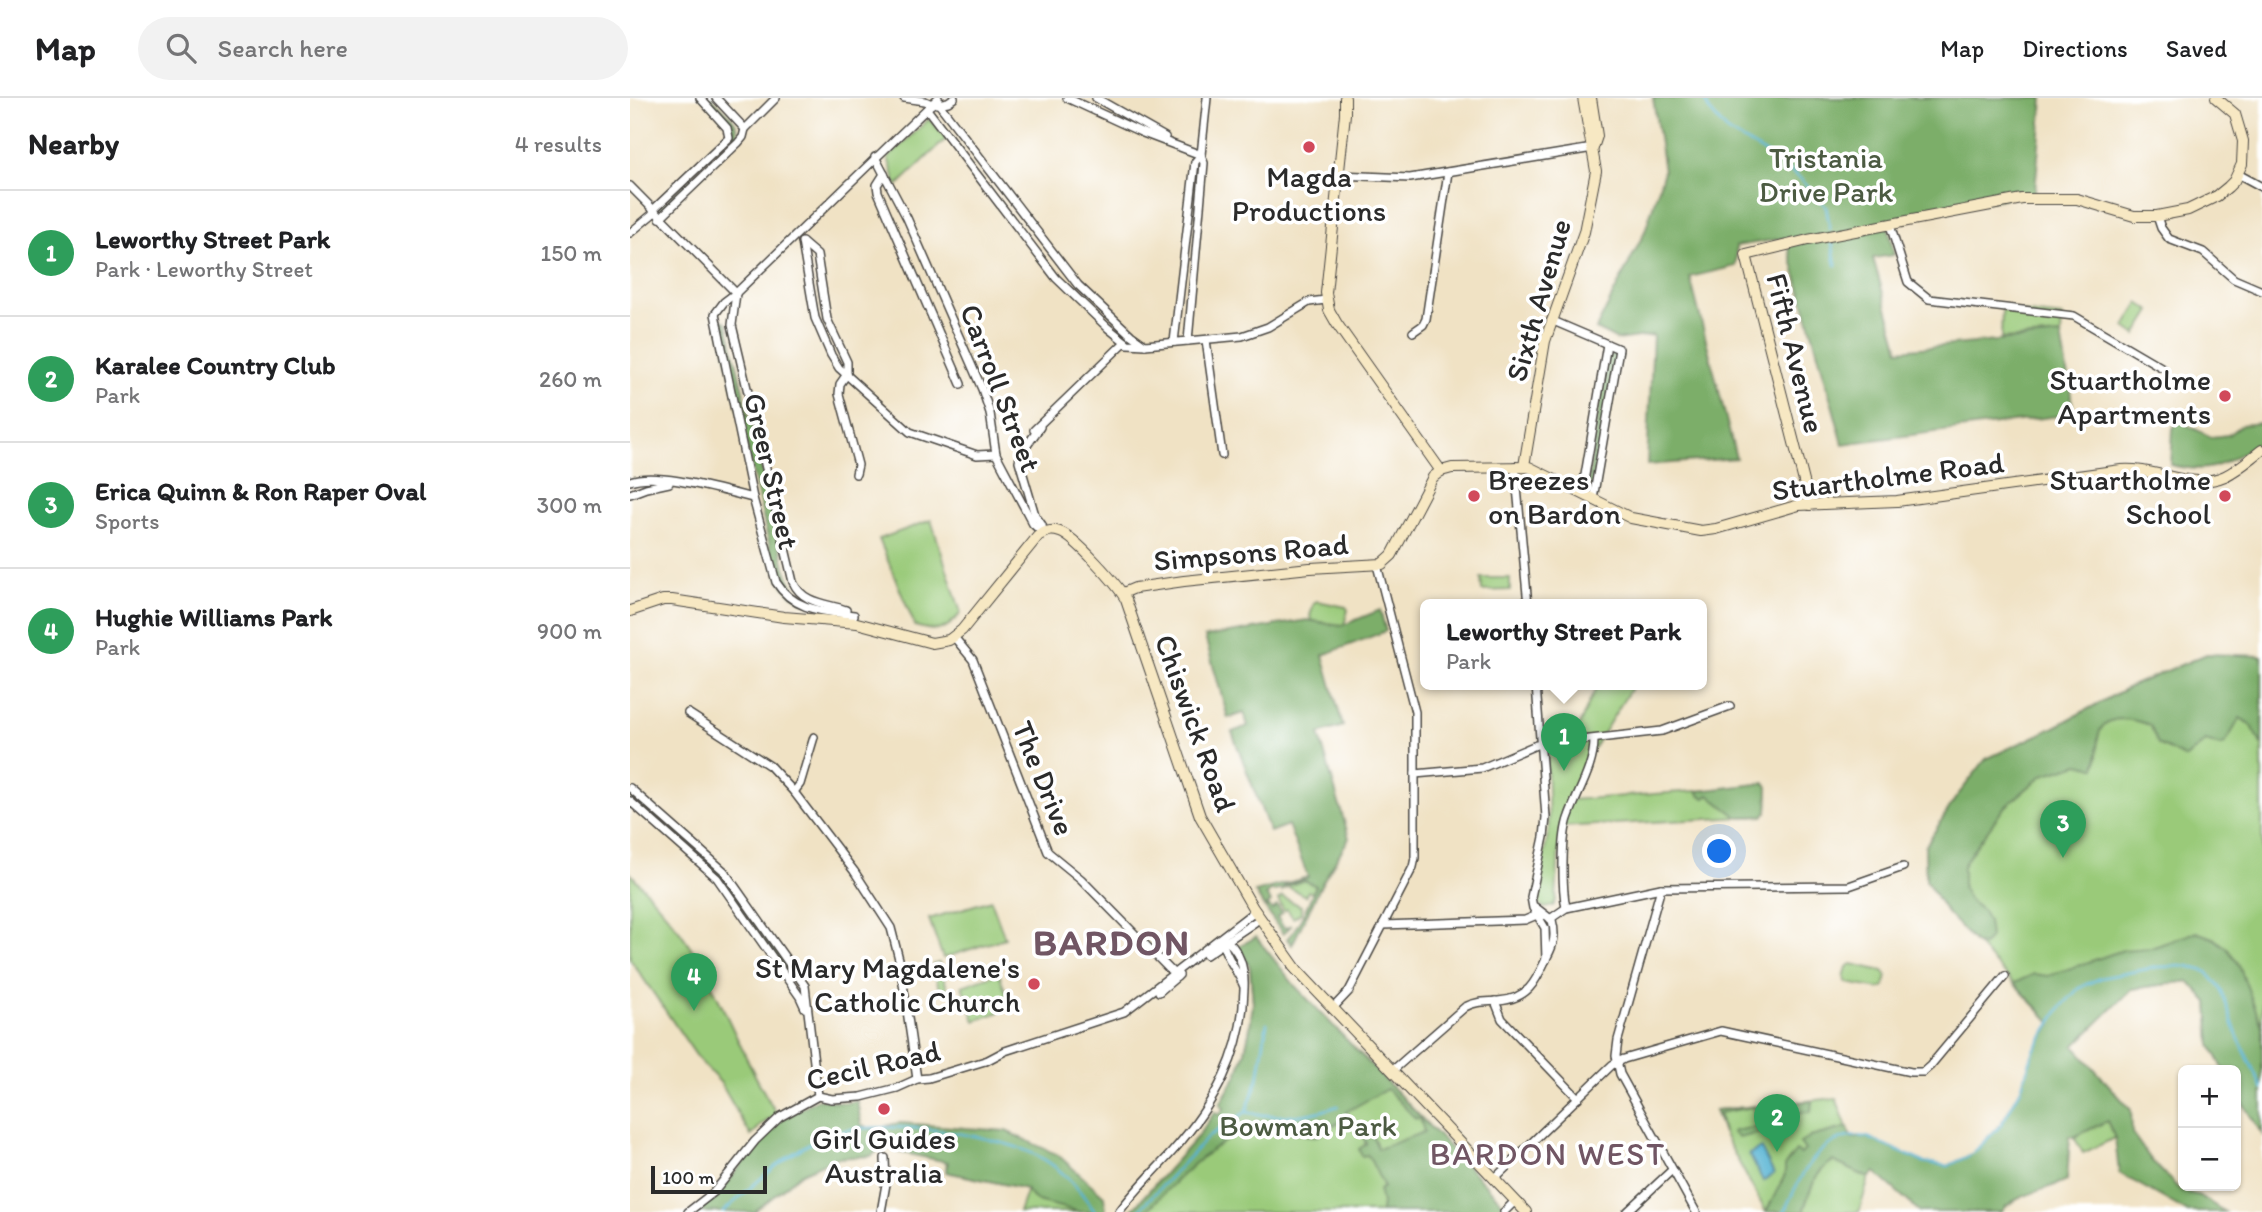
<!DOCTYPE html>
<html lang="en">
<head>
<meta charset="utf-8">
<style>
	:root { --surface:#fff; --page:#f2f2f2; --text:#202124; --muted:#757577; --line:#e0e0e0; --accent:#d1495b }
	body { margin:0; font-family:Itim,sans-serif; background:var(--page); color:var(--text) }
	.controls { position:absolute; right:21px; bottom:21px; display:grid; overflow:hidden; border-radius:10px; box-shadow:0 2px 5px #0004 }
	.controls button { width:63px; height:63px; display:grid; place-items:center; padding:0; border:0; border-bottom:2px solid var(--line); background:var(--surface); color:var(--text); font:35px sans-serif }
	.scale { position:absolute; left:21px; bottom:18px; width:116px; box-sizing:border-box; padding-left:7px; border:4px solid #2b2b2b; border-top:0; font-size:19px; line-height:24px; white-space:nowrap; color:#2b2b2b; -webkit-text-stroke:5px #fff; paint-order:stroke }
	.you { position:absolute; left:1090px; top:754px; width:24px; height:24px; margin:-18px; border:5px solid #fff; border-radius:50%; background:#1a73e8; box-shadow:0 0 0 10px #1a73e833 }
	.badge { display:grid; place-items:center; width:46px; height:46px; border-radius:50%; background:var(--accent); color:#fff; font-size:23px; font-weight:700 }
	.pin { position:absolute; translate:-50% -58px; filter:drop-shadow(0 2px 4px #0008) }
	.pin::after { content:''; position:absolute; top:37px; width:24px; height:21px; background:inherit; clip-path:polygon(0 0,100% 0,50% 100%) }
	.popup { position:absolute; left:790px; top:501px; width:287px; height:91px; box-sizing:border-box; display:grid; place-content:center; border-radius:10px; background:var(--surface); filter:drop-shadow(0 2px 5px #0005); font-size:23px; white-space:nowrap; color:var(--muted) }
	.popup b { font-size:26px; color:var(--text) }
	.popup::after { content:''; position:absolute; left:50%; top:100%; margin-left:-14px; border:14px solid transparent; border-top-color:var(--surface) }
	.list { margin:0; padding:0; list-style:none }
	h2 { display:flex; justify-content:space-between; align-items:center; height:91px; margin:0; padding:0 28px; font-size:30px }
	h2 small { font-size:23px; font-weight:400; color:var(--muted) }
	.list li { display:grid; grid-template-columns:46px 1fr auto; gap:21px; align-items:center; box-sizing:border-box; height:126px; padding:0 28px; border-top:2px solid var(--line) }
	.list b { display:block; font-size:26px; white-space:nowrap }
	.list p { margin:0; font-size:23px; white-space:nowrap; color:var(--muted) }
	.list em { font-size:23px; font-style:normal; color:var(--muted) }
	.icon { flex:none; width:38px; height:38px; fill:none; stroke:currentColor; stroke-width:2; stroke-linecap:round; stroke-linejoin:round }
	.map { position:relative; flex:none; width:1632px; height:1114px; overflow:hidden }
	header { display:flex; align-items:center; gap:42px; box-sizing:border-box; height:98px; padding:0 35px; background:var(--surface); border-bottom:2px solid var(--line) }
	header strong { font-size:33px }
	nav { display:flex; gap:38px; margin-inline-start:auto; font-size:24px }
	.search { width:490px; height:63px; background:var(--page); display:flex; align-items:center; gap:18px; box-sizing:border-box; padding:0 24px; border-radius:38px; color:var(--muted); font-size:26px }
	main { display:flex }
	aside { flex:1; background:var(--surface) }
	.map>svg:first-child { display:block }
	.green { fill:#9aca79; stroke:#627a52; stroke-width:2 }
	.forest { fill:#7bae69; stroke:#536c4a; stroke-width:2 }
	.water { fill:#54b3d3; stroke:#406f7f; stroke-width:2 }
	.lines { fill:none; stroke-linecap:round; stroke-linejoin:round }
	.stream { stroke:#54b3d3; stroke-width:2.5 }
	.street-casing { stroke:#494642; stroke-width:10 }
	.secondary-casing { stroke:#494642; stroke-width:12 }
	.street { stroke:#fff; stroke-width:7 }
	.secondary { stroke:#f7e8c3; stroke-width:10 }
	.poi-dot { fill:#d1495b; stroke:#fff; stroke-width:2.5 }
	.labels { text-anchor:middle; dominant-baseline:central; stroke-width:7; stroke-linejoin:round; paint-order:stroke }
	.park-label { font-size:30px; fill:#4c5b42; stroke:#fff }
	.poi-label { font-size:30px; fill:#2b2b2b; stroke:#fff; text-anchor:end }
	.street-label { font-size:30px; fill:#2b2b2b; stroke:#fff }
	.neighbourhood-label { font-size:32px; letter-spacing:2px; fill:#715664; stroke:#fff }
	.district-label { font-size:37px; font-weight:bold; letter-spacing:2px; fill:#715664; stroke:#fff }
</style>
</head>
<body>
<header>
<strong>Map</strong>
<div class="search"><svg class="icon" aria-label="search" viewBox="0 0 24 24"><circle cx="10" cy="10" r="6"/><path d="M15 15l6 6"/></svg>Search here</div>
<nav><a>Map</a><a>Directions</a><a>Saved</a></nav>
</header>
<main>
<aside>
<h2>Nearby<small>4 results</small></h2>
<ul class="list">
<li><span class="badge" style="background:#2e9e5b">1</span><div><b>Leworthy Street Park</b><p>Park · Leworthy Street</p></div><em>150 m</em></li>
<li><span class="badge" style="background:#2e9e5b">2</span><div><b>Karalee Country Club</b><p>Park</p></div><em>260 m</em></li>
<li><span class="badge" style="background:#2e9e5b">3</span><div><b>Erica Quinn &amp; Ron Raper Oval</b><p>Sports</p></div><em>300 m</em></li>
<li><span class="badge" style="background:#2e9e5b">4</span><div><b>Hughie Williams Park</b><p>Park</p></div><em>900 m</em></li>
</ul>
</aside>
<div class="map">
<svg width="1632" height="1114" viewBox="0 0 1632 1114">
	<rect width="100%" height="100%" fill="#fff"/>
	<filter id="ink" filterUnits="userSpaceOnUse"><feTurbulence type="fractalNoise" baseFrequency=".0143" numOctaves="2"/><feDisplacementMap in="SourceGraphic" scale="14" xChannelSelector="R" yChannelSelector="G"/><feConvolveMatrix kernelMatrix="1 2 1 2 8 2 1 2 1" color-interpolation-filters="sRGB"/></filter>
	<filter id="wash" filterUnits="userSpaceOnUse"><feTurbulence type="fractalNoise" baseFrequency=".00686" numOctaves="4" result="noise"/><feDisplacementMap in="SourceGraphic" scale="28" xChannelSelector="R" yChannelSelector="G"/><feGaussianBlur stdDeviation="1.57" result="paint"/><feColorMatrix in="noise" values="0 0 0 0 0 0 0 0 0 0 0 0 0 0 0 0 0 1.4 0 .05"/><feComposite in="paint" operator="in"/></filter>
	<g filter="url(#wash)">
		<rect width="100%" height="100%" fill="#f0e2c4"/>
		<g class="green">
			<polygon points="299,21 317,40 267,88 258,60"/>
			<polygon points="1509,205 1521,213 1506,237 1495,229"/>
			<polygon points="1372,212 1432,219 1431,237 1371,241"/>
			<path d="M301,422L331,515C315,534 308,535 285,528L249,441Z"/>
			<polygon points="851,480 880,480 880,492 852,493"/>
			<polygon points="687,503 716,509 718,512 714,527 683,523 680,518 684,505"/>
			<polygon points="1577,556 1632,612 1632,1036 1607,996 1609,995 1606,990 1609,988 1606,981 1606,972 1594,972 1581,947 1578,904 1559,883 1502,891 1439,953 1428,932 1316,814 1296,782 1295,749 1325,701 1356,661 1425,629 1499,589"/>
			<path d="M968,587H1003L957,661L940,702L1094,691L1135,685L1138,689L1137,714L1133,718L930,729L926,802L923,808L915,810L907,805L906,795L919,732L917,659L920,653L938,649C950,629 956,608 968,587Z"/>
			<path d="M0,775C25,803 51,830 69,863C97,913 116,967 147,1016L131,1027L121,1038L90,984L70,963L0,861Z"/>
			<polygon points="675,782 686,788 682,795 678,793 675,798 658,789 654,792 652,790"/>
			<polygon points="652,799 671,808 671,815 663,820 657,811 654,813 648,802"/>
			<polygon points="361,802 375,840 313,860 299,821"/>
			<polygon points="626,839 665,888 870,1102 872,1106 868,1114 500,1114 568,1038 585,1014 589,1017 594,1010 590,1006 607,977 615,953 620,930 623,905 620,869 608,849"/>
			<polygon points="309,865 317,890 310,893 302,867"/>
			<polygon points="1222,866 1253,873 1257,878 1254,889 1249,891 1217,885 1214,879 1217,869"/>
			<polygon points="369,875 381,910 345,923 332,888"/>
			<polygon points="1206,1000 1221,1040 1197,1048 1154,1114 1136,1114 1093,1035 1085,1012"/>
			<polygon points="1477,1023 1485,1040 1453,1055 1444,1039"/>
			<polygon points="317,1057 455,1114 389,1114 397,1091 316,1074"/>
			<path d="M1203,1063L1239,1080L1229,1114H1173C1180,1093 1183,1074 1203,1063Z"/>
		</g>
		<g class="forest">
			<path d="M75,0H82C104,22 123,34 90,57L89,54L102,40V30Z"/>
			<polygon points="1023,0 1413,0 1405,94 1257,124 1264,157 1243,160 1269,252 1431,237 1444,316 1213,346 1156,140 1106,148 1106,168 1060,179 1106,360 1017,367 1023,237 987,242 966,231 1015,133 1034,73"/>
			<polygon points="72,70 77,72 31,114 30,109"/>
			<path d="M93,222L97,225L155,469C161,486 166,502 185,507C192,509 201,510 206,512C177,506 157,503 145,472L89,226Z"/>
			<polygon points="976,257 988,257 963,385 960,387 958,383"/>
			<path d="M1549,323L1581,339L1598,337L1611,327L1630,325L1632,327V342C1596,364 1585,378 1541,367L1543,330Z"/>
			<path d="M750,512L756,533L693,557L713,628L689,636L719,740L692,785L662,847L657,841C672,825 677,806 686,788L674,782L654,788L652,793L650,791L644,794L642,792L636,797L641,804L634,809L625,794L678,779L658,727L640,734L602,634L618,628L614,615L598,620L575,539L677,522L711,528Z"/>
			<path d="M1577,556L1632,558V648L1622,628L1610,620L1595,646L1590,648L1576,643L1556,660L1528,646L1520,627C1503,621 1471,613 1468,641C1466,652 1469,657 1465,670L1449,666L1413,677L1374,710L1341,755L1333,768V790L1340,803L1353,813L1358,823L1360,839L1354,847L1346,846L1316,814L1296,782L1295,749L1325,701L1356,661L1425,629L1499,589Z"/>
			<path d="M1135,685L1138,689L1137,714L1133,718L1107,719C1098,710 1088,706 1079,697L1075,700L1070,698L1067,693Z"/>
			<polygon points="0,694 92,775 172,890 171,893 81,770 0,699"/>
			<polygon points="639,808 642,812 647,808 652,815 647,819 654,830 662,827 653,836 635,810"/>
			<path d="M1566,834L1583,840L1597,850L1608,865L1632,928V1036L1607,996L1609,995L1606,990L1609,988L1606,981V972H1594L1581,947L1578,904L1559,883L1502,891L1444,948L1501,1012L1502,1035L1522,1063L1551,1093L1568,1097L1595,1114H1558L1489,1075L1485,1040L1477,1023L1444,1039L1440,1038L1437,1082C1420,1091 1378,1099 1372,1114H1290L1245,1074L1239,1080L1203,1063C1184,1073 1180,1094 1173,1114H1136L1155,1077V1067L1166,1053L1171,1056L1175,1052L1170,1045L1180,1039L1218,1029L1221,1040L1237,1039L1293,1064L1318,1068L1342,1056L1371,1026L1390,993L1404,952L1422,925L1384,885L1404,876L1418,878L1493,852L1521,850Z"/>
			<path d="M626,839L665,888L870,1102L872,1106L868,1114H751L752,1104L749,1092L754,1089L738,1057L732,1058L729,1051L736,1046L732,1035L740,1031L748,1051L794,1034L790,1020L786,1021L757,991L716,1014L718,1021L692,1032L693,1035L687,1038C669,1037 651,1030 633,1031C589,1033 545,1084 516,1114H500L568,1038L585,1014L589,1017L594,1010L590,1006L607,977L615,953L620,930L623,905L620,869L608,849Z"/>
			<path d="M188,1001L215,1005L227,1003L231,1026C250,1038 252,1026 270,1025L376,1033L428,1057L474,1098L476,1111L474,1114H450L407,1103L397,1094V1091L316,1074L318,1064L268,1054L261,1048L252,1050L241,1058L205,1060L172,1075L124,1114H67L93,1091L127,1046L151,1022Z"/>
			<polygon points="1182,1003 1181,1014 1165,1015 1166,1024 1159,1034 1138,1030 1134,1034 1109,1040 1103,1035 1104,1033 1127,1029 1123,1009 1089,1015 1093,1035 1085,1012"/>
		</g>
		<polygon class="water" points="1131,1050 1144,1076 1133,1083 1119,1056"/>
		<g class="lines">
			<g class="stream">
				<polyline points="1074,0 1079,12 1098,34 1139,57 1170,80 1196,109 1200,131"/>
				<polyline points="1202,144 1206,167"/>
				<path d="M616,1014C647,1021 678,1019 708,1008"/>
				<path d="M93,1114C124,1087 157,1054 195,1038C242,1018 377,1035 418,1064C438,1077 452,1094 465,1114"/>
				<polyline points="507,1114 579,1038 616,1014 628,981 637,925"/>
				<path d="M1154,1114C1170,1079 1190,1032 1237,1039L1293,1064L1318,1068L1342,1056L1371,1027L1390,993L1404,952L1431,909L1450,889L1471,880L1527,869L1558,868L1577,874L1591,891L1607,937L1632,990"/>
			</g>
		</g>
	</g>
	<g filter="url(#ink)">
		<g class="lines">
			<g class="street-casing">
				<g id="street">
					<polyline points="86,0 115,31"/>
					<polyline points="274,0 295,3 302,6"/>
					<polyline points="437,0 513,35 571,57"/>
					<polyline points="466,0 535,39"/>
					<polyline points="307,6 318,4 324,0"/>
					<polyline points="309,6 448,187 501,237 515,247"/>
					<polyline points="297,11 426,180 478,230 498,246 515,247 612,238 638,229 679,204 696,202"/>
					<polyline points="245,59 277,120 352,291 360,315 366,356 403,426 413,435"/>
					<polyline points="254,76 247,87 248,94 331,286"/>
					<polyline points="1608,76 1632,89"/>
					<polyline points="709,77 780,80 963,50"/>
					<polyline points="0,88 106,195"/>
					<polyline points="23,112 99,40 97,30 70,0"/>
					<polyline points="1527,118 1531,130 1539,141 1573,154 1604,181 1632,193"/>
					<polyline points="30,120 108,45 113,39 115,31 146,0"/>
					<polyline points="1260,127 1278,184 1299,201 1444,218 1531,269"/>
					<polyline points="0,135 25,114"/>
					<polyline points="172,144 185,220 201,257 209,270 280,334 347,357 366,356"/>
					<polyline points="173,145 187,157 197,221 217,264 217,276"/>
					<path d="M106,195L102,227L163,484C173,506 196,505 216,512"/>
					<polyline points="921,222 989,251 963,401"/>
					<polyline points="783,234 793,227 796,221 818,74"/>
					<polyline points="576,242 592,357"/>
					<polyline points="558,243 574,65 571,57 577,0"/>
					<polyline points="544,244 565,64 571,57"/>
					<polyline points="217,276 210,286 209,296 228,367 226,376"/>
					<polyline points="404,332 495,244"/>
					<polyline points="885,368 898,507"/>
					<path d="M0,383C28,373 93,393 123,400"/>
					<polyline points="952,395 977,246"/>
					<polyline points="0,396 16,390 39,385"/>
					<polyline points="404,416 412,427 413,435"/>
					<polyline points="405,417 389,363 391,356 410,329"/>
					<path d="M224,517C193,513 164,513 146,484L123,400L85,216L94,204L106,195L308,0"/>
					<polyline points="324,539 343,562 418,754 451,781 547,879"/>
					<polyline points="906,587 916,719 914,739 901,799 903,810 915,830 916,862"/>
					<polyline points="58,615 140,668 164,694 224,773 261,830 270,865 287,981"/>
					<polyline points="785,676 852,670 906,647 1032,633 1100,608"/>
					<polyline points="0,690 94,773 175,888 188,998"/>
					<polyline points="164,694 170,686 184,639"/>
					<polyline points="0,703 87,780 170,899 175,910"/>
					<polyline points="1031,790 988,942 986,958 990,976 1066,1114"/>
					<path d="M936,810C932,789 931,738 939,718C948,693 964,669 964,642"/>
					<polyline points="920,821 936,810 1031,790 1219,788 1273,769"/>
					<polyline points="753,827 895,822 907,817 912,818"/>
					<polyline points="576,857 625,824"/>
					<polyline points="529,894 549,877"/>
					<polyline points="865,903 872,921 948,1000"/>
					<polyline points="702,911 719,893 783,769 785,760 785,614 747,467"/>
					<polyline points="356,963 375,953 494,914 621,816"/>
					<path d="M762,973L835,909C846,903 856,904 868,903C899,901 906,883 917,859C924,846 926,837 922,822L905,809"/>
					<polyline points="864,1081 982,967 994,961 1091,933 1281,974 1293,974 1300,968 1375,878"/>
					<polyline points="58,1114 84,1094 125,1043 150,1019 188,998 202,1001 231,999 267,990 287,981 299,980 355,963"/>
					<polyline points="251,1114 256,1086 255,1060"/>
					<path d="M489,1114C505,1092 524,1074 542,1054C584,1007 613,955 614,891C615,872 610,849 592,840C591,852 609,875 614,889"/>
					<polyline points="874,1114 885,1103"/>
					<polyline points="997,1114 1042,1072"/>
				</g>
			</g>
			<g class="secondary-casing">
				<g id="secondary">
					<polyline points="715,0 715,16 696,195 699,212 707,226 811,373"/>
					<polyline points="961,0 967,38 963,50"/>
					<polyline points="894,368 915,243 954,134 966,73 953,0"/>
					<polyline points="1180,407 1116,157 1178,142 1392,101 1447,101 1504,118 1527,118 1558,112 1587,98 1598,89 1604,83 1612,66 1613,43 1605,16 1586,0"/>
					<path d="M493,495L505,490L554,483L680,470L752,466L762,457L803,379L811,373L822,370L899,369L1001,420L1071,433L1086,431L1169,407L1267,403L1491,372C1526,369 1561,393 1595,378C1608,372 1620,361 1632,352"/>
					<path d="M0,513L33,502H42L154,519L227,525L302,545L319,542L332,532L408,438C415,433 421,431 430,434C444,438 489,488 496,502L570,718L623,810L667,872"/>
					<polyline points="663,868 896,1114"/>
				</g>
			</g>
			<use href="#street" class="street"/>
			<use href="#secondary" class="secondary"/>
		</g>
	</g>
	<g class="poi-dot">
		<circle cx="679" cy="49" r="7"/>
		<circle cx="1595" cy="298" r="7"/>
		<circle cx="844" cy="398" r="7"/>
		<circle cx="1595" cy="398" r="7"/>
		<circle cx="404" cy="886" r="7"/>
		<circle cx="254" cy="1011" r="7"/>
	</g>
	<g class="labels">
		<g class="park-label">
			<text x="1196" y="59">Tristania<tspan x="1196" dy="34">Drive Park</tspan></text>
			<text x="678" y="1027">Bowman Park</text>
		</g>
		<g class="poi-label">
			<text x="679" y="78" text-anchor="middle">Magda<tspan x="679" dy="34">Productions</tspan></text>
			<text x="1581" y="281">Stuartholme<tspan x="1581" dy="34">Apartments</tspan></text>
			<text x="858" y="381" text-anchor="start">Breezes<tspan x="858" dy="34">on Bardon</tspan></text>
			<text x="1581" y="381">Stuartholme<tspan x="1581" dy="34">School</tspan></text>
			<text x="390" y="869">St Mary Magdalene's<tspan x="390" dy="34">Catholic Church</tspan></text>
			<text x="254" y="1040" text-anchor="middle">Girl Guides<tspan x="254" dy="34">Australia</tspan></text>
		</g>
		<g class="street-label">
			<text transform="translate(908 202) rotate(-74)">Sixth Avenue</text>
			<text transform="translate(1166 255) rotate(76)">Fifth Avenue</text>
			<text transform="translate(371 290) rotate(69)">Carroll Street</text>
			<text transform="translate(142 373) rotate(77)">Greer Street</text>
			<text transform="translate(1258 378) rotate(-7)">Stuartholme Road</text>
			<text transform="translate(621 454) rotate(-5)">Simpsons Road</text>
			<text transform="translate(566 625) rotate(70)">Chiswick Road</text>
			<text transform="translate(414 680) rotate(68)">The Drive</text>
			<text transform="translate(243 967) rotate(-13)">Cecil Road</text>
		</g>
		<g class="neighbourhood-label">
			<text x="918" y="1056">BARDON WEST</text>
		</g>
		<g class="district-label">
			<text x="482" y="844">BARDON</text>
		</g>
	</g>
</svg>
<div class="controls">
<button>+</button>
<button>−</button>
</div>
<div class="scale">100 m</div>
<div class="you"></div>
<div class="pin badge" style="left:934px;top:673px;background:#2e9e5b">1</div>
<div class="popup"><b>Leworthy Street Park</b>Park</div>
<div class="pin badge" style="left:1147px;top:1054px;background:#2e9e5b">2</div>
<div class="pin badge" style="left:1433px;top:760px;background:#2e9e5b">3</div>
<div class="pin badge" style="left:64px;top:913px;background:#2e9e5b">4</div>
</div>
</main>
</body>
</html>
